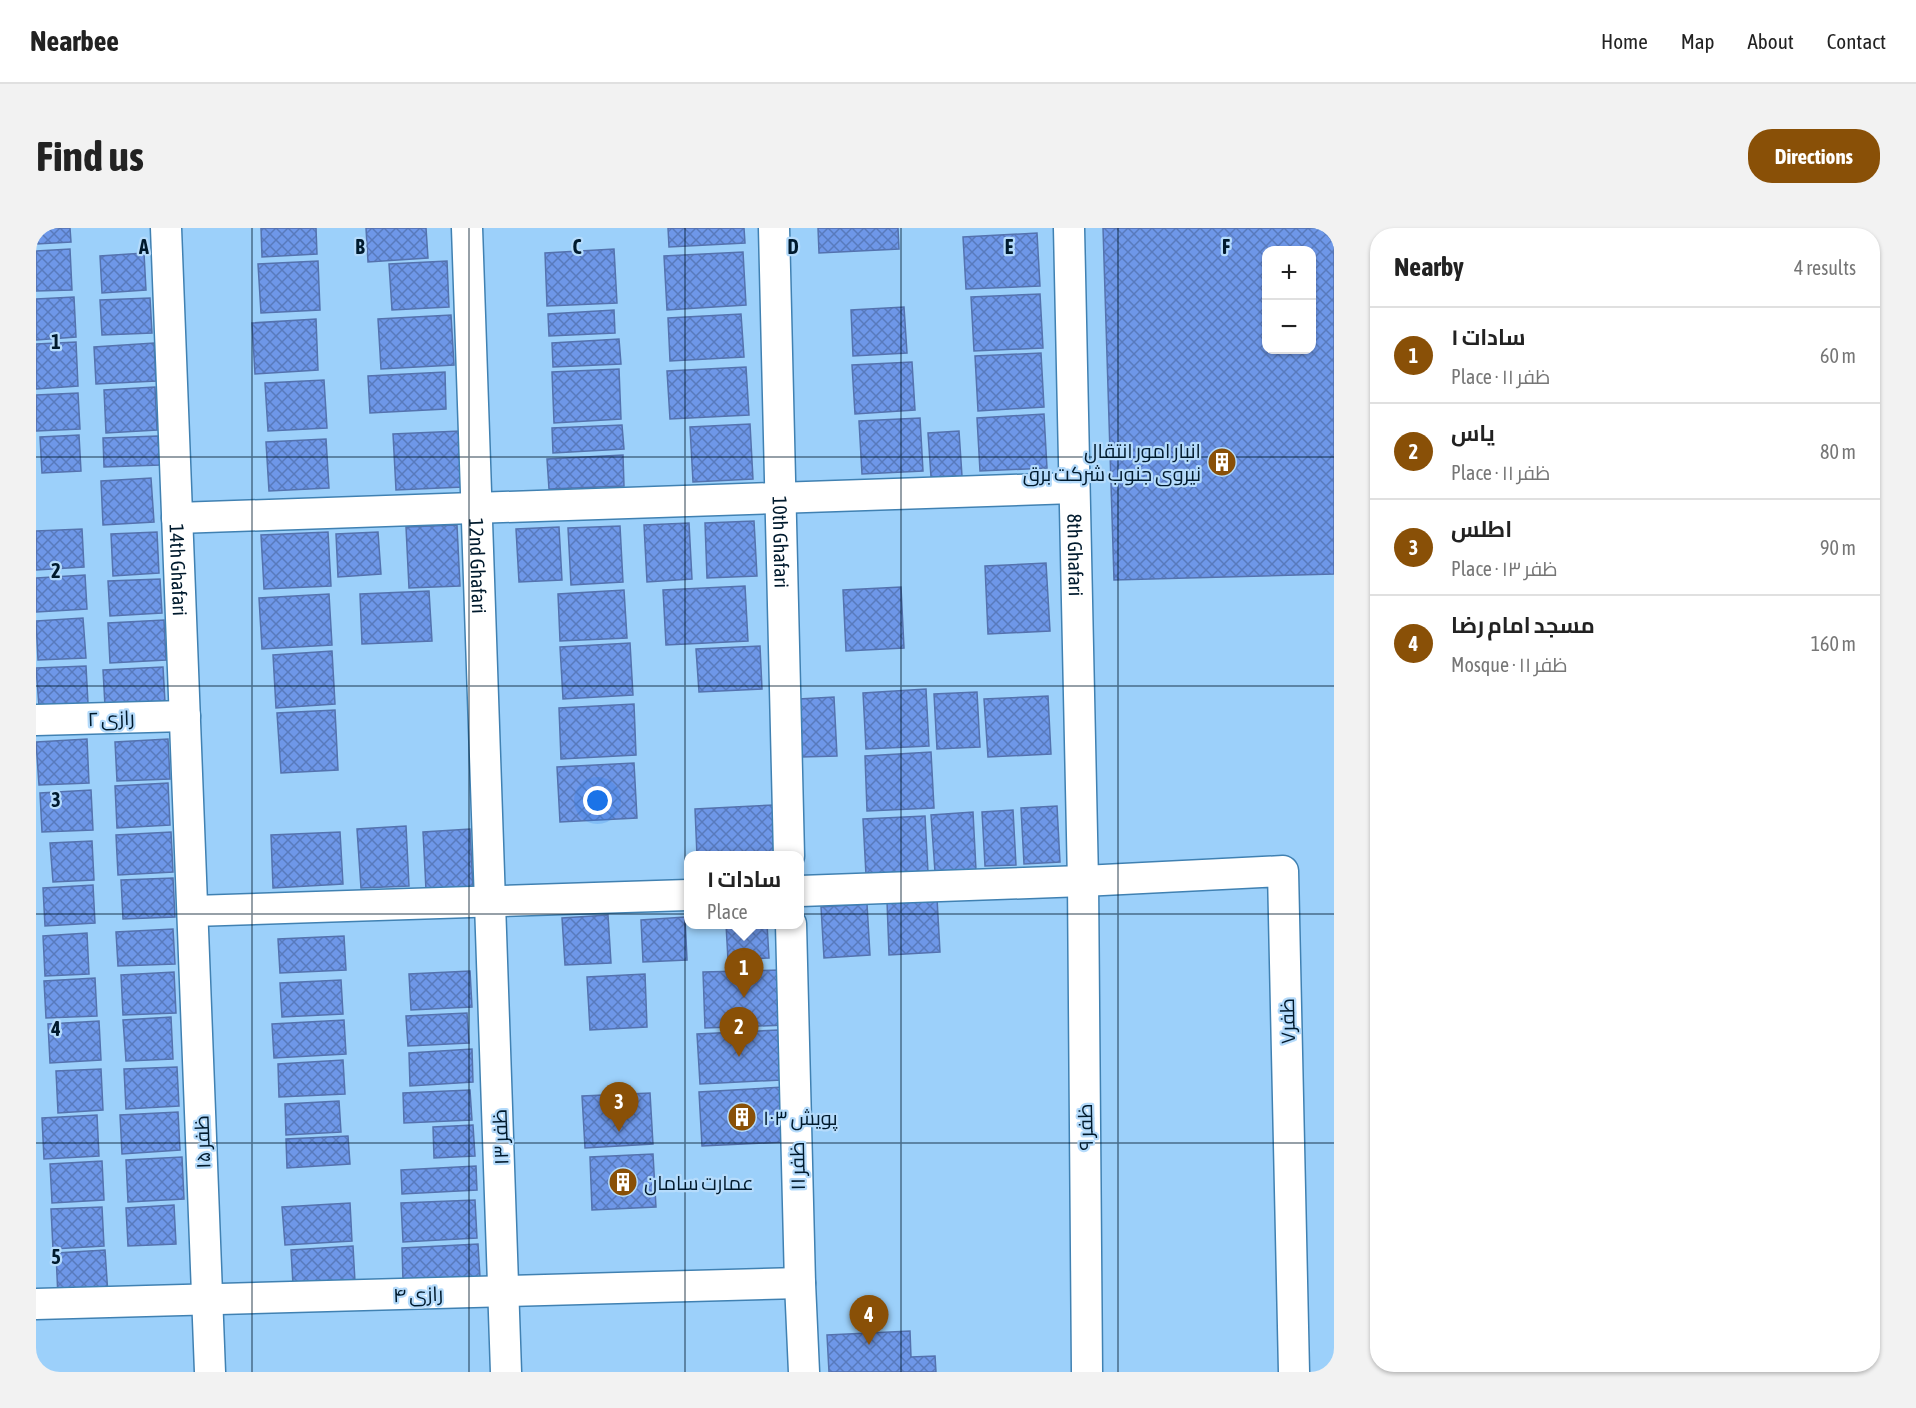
<!DOCTYPE html>
<html lang="en">
<head>
<meta charset="utf-8">
<style>
	:root { --surface:#fff; --page:#f2f2f2; --text:#222; --muted:#767676; --line:#e0e0e0; --accent:#895007 }
	body { margin:0; font-family:"Asap Condensed",Cairo,sans-serif; background:var(--page); color:var(--text) }
	.controls { position:absolute; right:18px; top:18px; display:grid; overflow:hidden; border-radius:12px; box-shadow:0 2px 4px #0004 }
	.controls button { width:54px; height:54px; display:grid; place-items:center; padding:0; border:0; border-bottom:2px solid var(--line); background:var(--surface); color:var(--text); font:30px sans-serif }
	.you { position:absolute; left:562px; top:573px; width:21px; height:21px; margin:-15px; border:4px solid #fff; border-radius:50%; background:#1a73e8; box-shadow:0 0 0 9px #1a73e833 }
	.badge { display:grid; place-items:center; width:39px; height:39px; border-radius:50%; background:var(--accent); color:#fff; font-size:20px; font-weight:700 }
	.pin { position:absolute; translate:-50% -50px; filter:drop-shadow(0 2px 3px #0008) }
	.pin::after { content:''; position:absolute; top:32px; width:21px; height:18px; background:inherit; clip-path:polygon(0 0,100% 0,50% 100%) }
	.popup { position:absolute; left:648px; top:623px; width:120px; height:78px; box-sizing:border-box; display:grid; place-content:center; border-radius:12px; background:var(--surface); filter:drop-shadow(0 2px 4px #0005); font-size:20px; white-space:nowrap; color:var(--muted) }
	.popup b { font-size:22px; color:var(--text) }
	.popup::after { content:''; position:absolute; left:50%; top:100%; margin-left:-12px; border:12px solid transparent; border-top-color:var(--surface) }
	.list { margin:0; padding:0; list-style:none }
	h2 { display:flex; justify-content:space-between; align-items:center; height:78px; margin:0; padding:0 24px; font-size:26px }
	h2 small { font-size:20px; font-weight:400; color:var(--muted) }
	.list li { display:grid; grid-template-columns:39px 1fr auto; gap:18px; align-items:center; box-sizing:border-box; height:96px; padding:0 24px; border-top:2px solid var(--line) }
	.list b { display:block; font-size:22px; white-space:nowrap }
	.list p { margin:0; font-size:20px; white-space:nowrap; color:var(--muted) }
	.list em { font-size:20px; font-style:normal; color:var(--muted) }
	.map { position:relative; flex:none; width:1298px; height:1144px; overflow:hidden; border-radius:24px }
	header { display:flex; align-items:center; gap:36px; box-sizing:border-box; height:84px; padding:0 30px; background:var(--surface); border-bottom:2px solid var(--line) }
	header strong { font-size:28px }
	nav { display:flex; gap:33px; margin-inline-start:auto; font-size:21px }
	.intro { display:flex; align-items:center; justify-content:space-between; box-sizing:border-box; height:144px; padding:0 36px }
	h1 { margin:0; font-size:42px }
	.button { padding:15px 27px; border-radius:24px; background:var(--accent); color:#fff; font-size:21px; font-weight:700 }
	main { display:flex; gap:36px; padding:0 36px }
	aside { flex:1; background:var(--surface); border-radius:24px; box-shadow:0 2px 4px #0004 }
	.map>svg:first-child { display:block }
	.building { fill:url(#building-cross-hatch); stroke:#5472ae; stroke-width:1.5; fill-rule:evenodd }
	.lines { fill:none; stroke-linecap:round; stroke-linejoin:round }
	.minor-casing { stroke:#4081b2; stroke-width:33 }
	.minor { stroke:#fff; stroke-width:30 }
	.grid { fill:none; stroke:#001a2d; stroke-width:1.5; stroke-opacity:0.55 }
	.labels { text-anchor:middle; dominant-baseline:central; stroke-width:4.5; stroke-linejoin:round; paint-order:stroke }
	.poi-label { font-size:20px; fill:#001a2d; stroke:#b5dbfb; text-anchor:start }
	.street-label { font-size:20px; fill:#001a2d; stroke:#b5dbfb }
	.grid-label { font-size:20px; text-anchor:middle; font-weight:bold; fill:#001a2d; stroke:#b5dbfb; stroke-width:4.5; stroke-linejoin:round; paint-order:stroke }
</style>
</head>
<body>
<header>
<strong>Nearbee</strong>
<nav><a>Home</a><a>Map</a><a>About</a><a>Contact</a></nav>
</header>
<div class="intro"><h1>Find us</h1><a class="button">Directions</a></div>
<main>
<div class="map">
<svg width="1298" height="1144" viewBox="0 0 1298 1144">
	<defs>
		<pattern id="building-cross-hatch" width="8" height="8" patternUnits="userSpaceOnUse" patternTransform="scale(1.5)"><rect width="8" height="8" fill="#6e97e8"/><path d="M0 0l8 8M0 8l8-8" fill="none" stroke="#587abc"/></pattern>
	</defs>
	<rect width="100%" height="100%" fill="#9cd0fa"/>
	<g class="building">
		<polygon points="0,0 34,0 35,14 0,16"/>
		<polygon points="225,0 280,0 281,26 226,29"/>
		<polygon points="330,0 390,0 392,30 332,34"/>
		<polygon points="632,0 708,0 709,15 633,19"/>
		<polygon points="782,0 862,0 863,21 783,25"/>
		<path d="M1067,0H1298V346L1078,352ZM1230,22H1276V122H1230Z"/>
		<polygon points="1001,5 1004,58 930,61 927,9"/>
		<polygon points="34,21 36,62 0,63 0,23"/>
		<polygon points="578,21 581,75 511,78 509,25"/>
		<polygon points="707,24 710,77 631,82 628,28"/>
		<polygon points="108,25 110,62 66,65 64,28"/>
		<polygon points="282,33 284,82 225,85 222,36"/>
		<polygon points="411,33 413,79 356,82 353,36"/>
		<polygon points="1004,66 1007,120 938,123 935,69"/>
		<polygon points="38,69 40,109 0,112 0,71"/>
		<polygon points="114,70 116,105 66,107 64,72"/>
		<polygon points="868,79 871,125 817,128 815,82"/>
		<polygon points="578,82 579,105 513,108 512,86"/>
		<polygon points="705,86 708,129 634,133 632,90"/>
		<polygon points="415,87 418,137 345,141 342,91"/>
		<polygon points="280,91 282,142 219,146 216,95"/>
		<polygon points="583,111 585,136 517,139 516,115"/>
		<polygon points="40,114 42,158 0,161 0,116"/>
		<polygon points="118,115 120,153 60,156 58,119"/>
		<polygon points="1005,125 1008,179 942,183 939,128"/>
		<polygon points="876,134 879,182 819,186 816,137"/>
		<polygon points="710,139 713,187 634,191 631,143"/>
		<polygon points="583,141 585,191 518,195 516,144"/>
		<polygon points="409,144 410,181 334,185 332,148"/>
		<polygon points="288,152 291,200 232,203 229,155"/>
		<polygon points="119,159 121,202 70,205 68,162"/>
		<polygon points="42,165 44,201 0,203 0,167"/>
		<polygon points="1008,186 1011,240 944,243 941,190"/>
		<polygon points="884,190 887,243 826,246 823,193"/>
		<polygon points="714,196 717,251 657,254 654,199"/>
		<polygon points="586,197 588,221 517,225 516,200"/>
		<polygon points="424,203 427,259 360,262 357,206"/>
		<polygon points="923,203 926,248 895,249 892,205"/>
		<polygon points="43,207 45,243 6,245 4,209"/>
		<polygon points="122,208 124,237 68,239 67,210"/>
		<polygon points="290,211 293,260 233,263 230,214"/>
		<polygon points="587,227 588,258 513,261 511,231"/>
		<polygon points="115,250 118,294 67,297 65,253"/>
		<polygon points="718,293 721,348 671,350 669,295"/>
		<polygon points="653,295 656,351 611,354 608,297"/>
		<polygon points="421,297 424,358 373,360 370,299"/>
		<polygon points="584,298 587,354 535,357 532,300"/>
		<polygon points="523,299 526,352 483,354 480,301"/>
		<polygon points="46,301 48,339 0,342 0,303"/>
		<polygon points="121,304 123,345 77,348 75,306"/>
		<polygon points="292,304 295,358 228,361 225,307"/>
		<polygon points="342,304 345,346 302,349 300,306"/>
		<polygon points="1010,335 1014,403 952,406 949,338"/>
		<polygon points="49,347 51,381 0,384 0,350"/>
		<polygon points="124,351 126,385 74,388 72,353"/>
		<polygon points="709,358 712,413 630,417 627,362"/>
		<polygon points="865,359 868,420 810,423 807,362"/>
		<polygon points="588,362 591,410 524,413 522,366"/>
		<polygon points="393,363 396,413 326,416 324,366"/>
		<polygon points="293,366 296,417 226,421 223,370"/>
		<polygon points="47,390 50,430 2,432 0,393"/>
		<polygon points="128,392 130,432 74,435 72,395"/>
		<polygon points="594,415 597,467 527,471 524,419"/>
		<polygon points="724,418 726,461 663,464 660,421"/>
		<polygon points="296,423 299,476 240,480 237,427"/>
		<polygon points="50,438 52,475 3,478 0,440"/>
		<polygon points="127,439 129,474 69,478 67,442"/>
		<polygon points="890,461 893,518 830,521 827,465"/>
		<polygon points="941,464 944,519 901,521 898,466"/>
		<polygon points="1012,468 1015,526 952,529 948,471"/>
		<polygon points="798,469 801,528 766,529 763,471"/>
		<polygon points="598,476 600,527 525,531 523,480"/>
		<polygon points="299,482 302,542 245,545 241,485"/>
		<polygon points="51,511 53,555 3,557 0,514"/>
		<polygon points="132,511 134,551 81,553 79,514"/>
		<polygon points="895,524 898,580 831,583 829,528"/>
		<polygon points="598,535 601,590 524,594 521,539"/>
		<polygon points="132,555 134,597 81,600 79,558"/>
		<polygon points="55,562 57,602 6,604 4,565"/>
		<polygon points="738,577 740,628 661,628 659,581"/>
		<polygon points="1021,578 1024,634 988,636 985,580"/>
		<polygon points="977,582 980,637 949,638 946,584"/>
		<polygon points="937,584 940,642 899,644 895,587"/>
		<polygon points="889,588 892,644 830,647 827,591"/>
		<polygon points="370,598 373,658 325,660 321,601"/>
		<polygon points="434,601 437,660 390,662 387,604"/>
		<polygon points="135,604 137,644 82,647 80,607"/>
		<polygon points="304,604 307,656 237,660 235,607"/>
		<polygon points="56,613 58,652 17,654 14,615"/>
		<polygon points="137,650 139,689 87,691 85,652"/>
		<polygon points="57,657 59,695 9,698 7,660"/>
		<polygon points="901,670 904,724 853,727 851,673"/>
		<polygon points="831,676 834,727 788,730 785,679"/>
		<polygon points="572,687 575,735 529,737 526,690"/>
		<polygon points="649,689 651,732 607,734 605,692"/>
		<polygon points="690,696 731,696 733,730 692,732"/>
		<polygon points="137,701 139,736 82,738 80,704"/>
		<polygon points="51,705 53,746 9,748 7,708"/>
		<polygon points="308,708 310,742 244,745 242,711"/>
		<polygon points="746,742 751,797 669,800 667,744"/>
		<polygon points="434,743 436,779 375,782 373,746"/>
		<polygon points="138,744 140,785 87,787 85,747"/>
		<polygon points="609,746 611,799 554,802 551,749"/>
		<polygon points="59,750 61,788 10,790 8,753"/>
		<polygon points="305,752 307,786 246,789 244,755"/>
		<polygon points="431,785 433,815 372,818 370,788"/>
		<polygon points="135,789 137,831 90,833 87,792"/>
		<polygon points="308,792 310,826 238,830 236,796"/>
		<polygon points="63,793 65,832 14,835 12,796"/>
		<polygon points="742,802 745,852 664,856 661,806"/>
		<polygon points="436,821 437,854 374,858 373,825"/>
		<polygon points="307,832 309,866 243,869 242,836"/>
		<polygon points="141,839 143,878 90,881 88,841"/>
		<polygon points="65,841 67,882 22,885 20,843"/>
		<polygon points="747,859 750,914 666,918 663,864"/>
		<polygon points="434,862 436,892 368,895 367,865"/>
		<polygon points="614,865 617,916 549,920 546,868"/>
		<polygon points="303,873 305,904 250,907 249,876"/>
		<polygon points="142,884 144,922 86,926 84,887"/>
		<polygon points="61,887 63,928 8,931 6,890"/>
		<polygon points="437,897 439,928 398,930 397,899"/>
		<polygon points="312,908 314,936 251,940 250,911"/>
		<polygon points="617,926 620,979 556,982 554,929"/>
		<polygon points="146,929 148,971 92,974 90,932"/>
		<polygon points="66,933 68,972 16,975 14,936"/>
		<polygon points="440,938 441,962 366,966 365,942"/>
		<polygon points="439,972 441,1010 367,1014 365,975"/>
		<polygon points="314,975 316,1013 249,1017 246,979"/>
		<polygon points="138,977 140,1016 92,1018 90,980"/>
		<polygon points="66,979 68,1018 17,1021 15,981"/>
		<polygon points="442,1016 444,1049 367,1053 366,1020"/>
		<polygon points="317,1018 319,1054 257,1057 255,1022"/>
		<polygon points="69,1022 72,1067 22,1070 20,1025"/>
		<polygon points="874,1103 875,1129 899,1128 900,1144 793,1144 791,1107"/>
	</g>
	<g class="lines">
		<g class="minor-casing">
			<g id="minor">
				<path id="s1" d="M130,0L174,1144"/>
				<path id="s2" d="M431,0L470,1144"/>
				<path id="s3" d="M738,0L753,628"/>
				<path id="s4" d="M1033,0L1047,653L1051,1144"/>
				<polyline points="141,290 1038,260"/>
				<polyline points="0,492 149,488"/>
				<polyline points="764,663 1047,653 1247,643 1258,1144"/>
				<polyline points="157,683 652,667"/>
				<polyline points="755,696 764,1055 768,1144"/>
				<polyline points="0,1076 764,1055"/>
			</g>
		</g>
		<use href="#minor" class="minor"/>
	</g>
	<path class="grid" d="M216,0V1144M433,0V1144M649,0V1144M865,0V1144M1082,0V1144M0,229H1298M0,458H1298M0,686H1298M0,915H1298"/>
	<defs>
		<g id="building-disc" transform="scale(1.5)"><circle r="9.5" fill="#895007" stroke="#b5dbfb"/><path d="M-4-6H4V6H1V3H-1V6H-4ZM-2.5-4.3h1.7v1.8h-1.7ZM.8-4.3h1.7v1.8H.8ZM-2.5-1h1.7V.8h-1.7ZM.8-1h1.7V.8H.8Z" fill="#fff"/></g>
	</defs>
	<g fill-rule="evenodd">
		<use href="#building-disc" x="1186" y="234"/>
		<use href="#building-disc" x="706" y="889"/>
		<use href="#building-disc" x="587" y="954"/>
	</g>
	<g class="labels">
		<g class="poi-label">
			<text x="1165" y="222" text-anchor="end">انبار امور انتقال<tspan x="1165" dy="23">نیروی جنوب شرکت برق</tspan></text>
			<text x="727" y="889">پویش ۱۰۳</text>
			<text x="608" y="954">عمارت سامان</text>
		</g>
		<g class="street-label">
			<text stroke="none"><textPath href="#s3" startOffset="314">10th Ghafari</textPath></text>
			<text stroke="none"><textPath href="#s4" startOffset="327">8th Ghafari</textPath></text>
			<text stroke="none"><textPath href="#s2" startOffset="338">12nd Ghafari</textPath></text>
			<text stroke="none"><textPath href="#s1" startOffset="342">14th Ghafari</textPath></text>
			<text transform="translate(75 490) rotate(-2)">رازی ۲</text>
			<text transform="translate(1251 793) rotate(-91)">ظفر۷</text>
			<text transform="translate(1049 899) rotate(-91)">ظفر ۹</text>
			<text transform="translate(464 909) rotate(-92)">ظفر ۱۳</text>
			<text transform="translate(166 914) rotate(-92)">ظفر ۱۵</text>
			<text transform="translate(761 938) rotate(-91)">ظفر ۱۱</text>
			<text transform="translate(382 1066) rotate(-2)">رازی ۴</text>
		</g>
	</g>
	<g class="grid-label">
		<text x="108" y="26">A</text>
		<text x="324" y="26">B</text>
		<text x="541" y="26">C</text>
		<text x="757" y="26">D</text>
		<text x="973" y="26">E</text>
		<text x="1190" y="26">F</text>
		<text x="20" y="121">1</text>
		<text x="20" y="350">2</text>
		<text x="20" y="579">3</text>
		<text x="20" y="808">4</text>
		<text x="20" y="1036">5</text>
	</g>
</svg>
<div class="controls">
<button>+</button>
<button>−</button>
</div>
<div class="you"></div>
<div class="pin badge" style="left:708px;top:770px">1</div>
<div class="popup"><b>سادات ۱</b>Place</div>
<div class="pin badge" style="left:703px;top:829px">2</div>
<div class="pin badge" style="left:583px;top:904px">3</div>
<div class="pin badge" style="left:833px;top:1117px">4</div>
</div>
<aside>
<h2>Nearby<small>4 results</small></h2>
<ul class="list">
<li><span class="badge">1</span><div><b>سادات ۱</b><p>Place · ظفر ۱۱</p></div><em>60 m</em></li>
<li><span class="badge">2</span><div><b>یاس</b><p>Place · ظفر ۱۱</p></div><em>80 m</em></li>
<li><span class="badge">3</span><div><b>اطلس</b><p>Place · ظفر ۱۳</p></div><em>90 m</em></li>
<li><span class="badge">4</span><div><b>مسجد امام رضا</b><p>Mosque · ظفر ۱۱</p></div><em>160 m</em></li>
</ul>
</aside>
</main>
</body>
</html>
